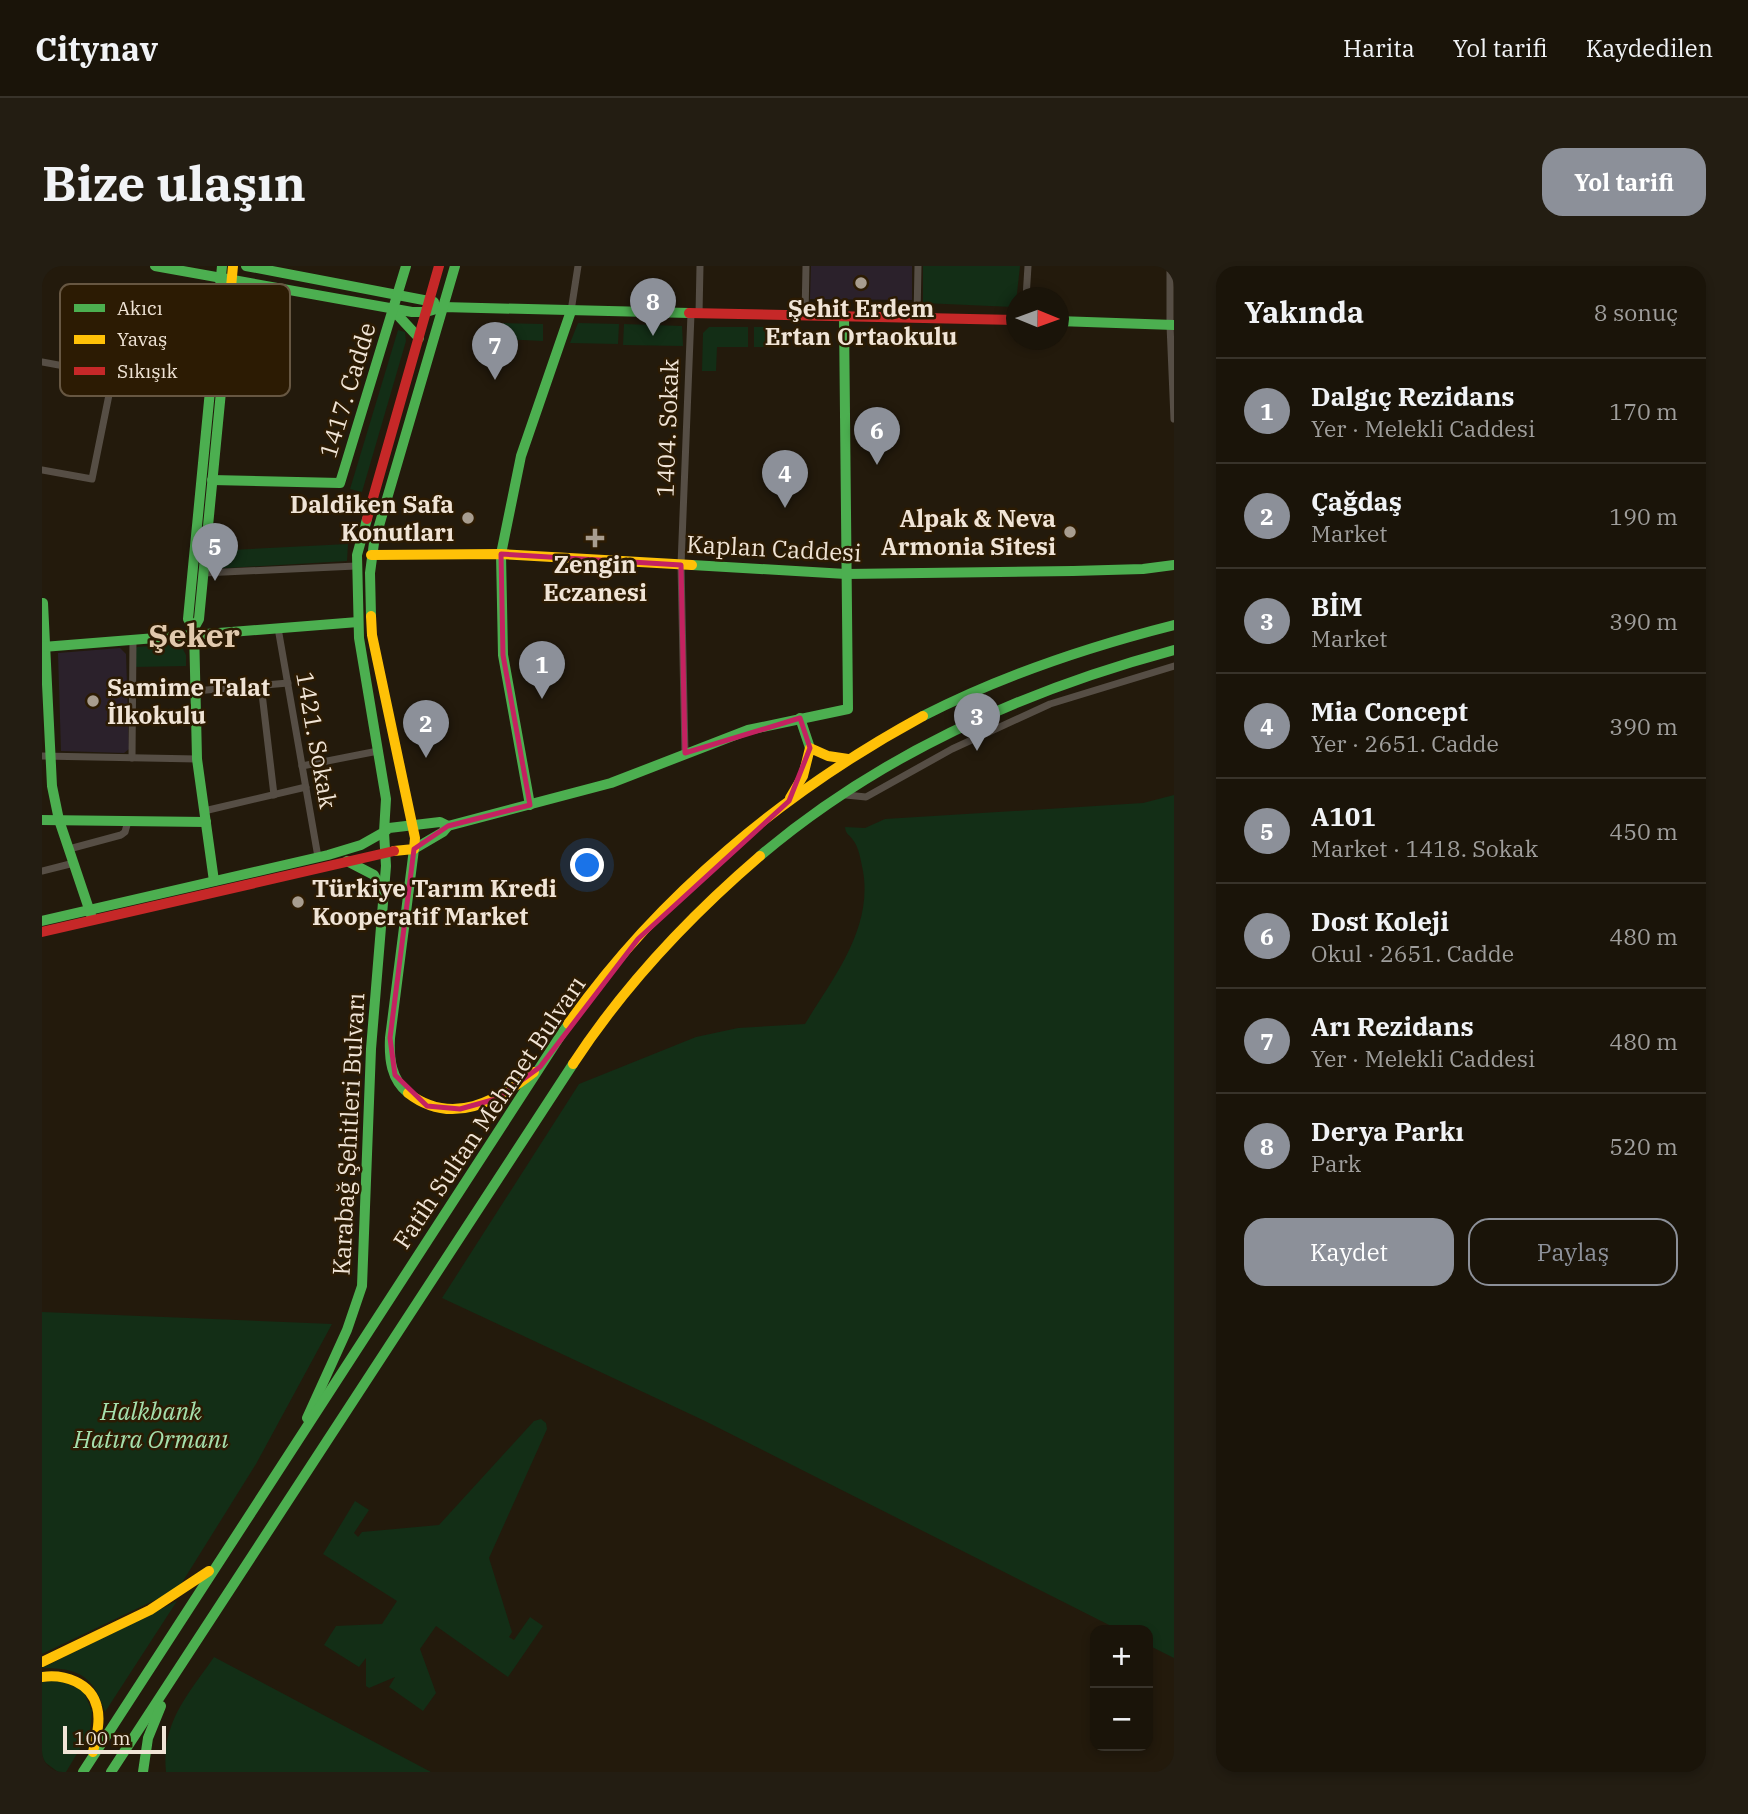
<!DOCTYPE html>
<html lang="tr">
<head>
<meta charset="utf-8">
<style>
	:root { --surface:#1a1409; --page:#231d12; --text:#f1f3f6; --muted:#9f9e9c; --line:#38332a; --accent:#8c9099 }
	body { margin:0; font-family:"IBM Plex Serif",serif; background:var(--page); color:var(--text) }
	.controls { position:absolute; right:21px; bottom:21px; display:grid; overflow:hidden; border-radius:14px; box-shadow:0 4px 10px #0003 }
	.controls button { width:63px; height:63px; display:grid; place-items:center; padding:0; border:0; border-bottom:2px solid var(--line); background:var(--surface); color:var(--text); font:35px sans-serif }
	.compass { position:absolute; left:964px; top:21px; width:63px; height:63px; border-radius:50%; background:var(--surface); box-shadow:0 4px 10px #0003; rotate:91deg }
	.scale { position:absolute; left:21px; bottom:18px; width:103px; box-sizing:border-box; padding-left:7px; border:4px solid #f0e4d6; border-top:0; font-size:19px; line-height:24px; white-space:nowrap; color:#f0e4d6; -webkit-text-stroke:5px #2c1b03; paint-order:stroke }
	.you { position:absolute; left:546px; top:600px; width:24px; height:24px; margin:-18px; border:5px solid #fff; border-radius:50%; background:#1a73e8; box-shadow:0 0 0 10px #1a73e833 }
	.badge { display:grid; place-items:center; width:46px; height:46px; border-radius:50%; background:var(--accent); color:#fff; font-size:23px; font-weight:700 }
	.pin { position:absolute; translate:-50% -58px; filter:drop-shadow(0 2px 4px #0008) }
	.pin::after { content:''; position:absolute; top:37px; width:24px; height:21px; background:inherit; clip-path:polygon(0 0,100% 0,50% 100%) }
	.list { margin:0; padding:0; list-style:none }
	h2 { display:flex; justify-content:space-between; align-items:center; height:91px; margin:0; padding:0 28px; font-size:30px }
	h2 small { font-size:23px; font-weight:400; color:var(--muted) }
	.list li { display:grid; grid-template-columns:46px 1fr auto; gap:21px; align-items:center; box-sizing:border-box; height:105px; padding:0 28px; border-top:2px solid var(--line) }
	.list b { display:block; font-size:26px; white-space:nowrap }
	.list p { margin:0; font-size:23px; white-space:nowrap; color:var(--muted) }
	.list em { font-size:23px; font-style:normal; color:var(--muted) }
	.actions { display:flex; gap:14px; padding:21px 28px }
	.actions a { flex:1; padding:16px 0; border:2px solid var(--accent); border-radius:21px; text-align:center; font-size:24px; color:var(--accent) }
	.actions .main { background:var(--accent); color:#fff }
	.map { position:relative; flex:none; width:1132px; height:1506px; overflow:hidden; border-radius:21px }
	header { display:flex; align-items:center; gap:42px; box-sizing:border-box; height:98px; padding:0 35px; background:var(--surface); border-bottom:2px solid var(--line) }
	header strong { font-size:33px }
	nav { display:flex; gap:38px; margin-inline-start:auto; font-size:24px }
	.intro { display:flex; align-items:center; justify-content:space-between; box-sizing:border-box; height:168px; padding:0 42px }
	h1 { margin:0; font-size:49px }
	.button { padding:18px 32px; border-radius:21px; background:var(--accent); color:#fff; font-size:24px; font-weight:700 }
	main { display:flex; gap:42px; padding:0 42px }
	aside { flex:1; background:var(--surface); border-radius:21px; box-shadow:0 4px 10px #0003 }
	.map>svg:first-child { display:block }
	.education { fill:#2b212b }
	.green { fill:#132e16 }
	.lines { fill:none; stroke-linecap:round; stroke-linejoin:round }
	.street { stroke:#564e45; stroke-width:7 }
	.fast { stroke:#4caf50; stroke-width:10 }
	.slow { stroke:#ffc107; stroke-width:10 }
	.jam { stroke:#c62828; stroke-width:10 }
	.marked { fill:none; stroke:#c42261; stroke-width:5; stroke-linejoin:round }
	.poi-dot { fill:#a89d8f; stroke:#2c1b03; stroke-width:2.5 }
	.labels { text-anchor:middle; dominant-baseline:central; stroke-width:5; stroke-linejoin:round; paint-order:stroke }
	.poi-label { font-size:24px; font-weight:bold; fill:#f0e4d6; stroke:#2c1b03 }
	.street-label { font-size:24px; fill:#f0e4d6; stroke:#2c1b03 }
	.park-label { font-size:24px; font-style:italic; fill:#a5e0ad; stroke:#2c1b03 }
	.district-label { font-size:32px; font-weight:bold; fill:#e1c9ad; stroke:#2c1b03 }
	.key { fill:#2c1b03; stroke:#675742; stroke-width:2 }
	.key-label { font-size:19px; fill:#f0e4d6 }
</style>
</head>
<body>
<header>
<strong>Citynav</strong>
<nav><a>Harita</a><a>Yol tarifi</a><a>Kaydedilen</a></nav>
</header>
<div class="intro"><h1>Bize ulaşın</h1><a class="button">Yol tarifi</a></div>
<main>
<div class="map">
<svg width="1132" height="1506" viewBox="0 0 1132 1506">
	<rect width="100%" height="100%" fill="#231a0c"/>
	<g class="education">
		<polygon points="769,0 870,0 870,34 768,33"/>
		<polygon points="78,382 84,388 87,483 82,487 19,485 16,387"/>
	</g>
	<g class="green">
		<polygon points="881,0 978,0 974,36 971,41 881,37"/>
		<polygon points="461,57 501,58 501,75 461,73"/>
		<polygon points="536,57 577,58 576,78 528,77"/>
		<polygon points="582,58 640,60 641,80 581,79"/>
		<polygon points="667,61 706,61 706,81 675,81 674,105 660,105 661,67"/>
		<rect x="712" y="61" width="27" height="20"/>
		<polygon points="356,64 363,66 364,75 320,226 308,223"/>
		<polygon points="306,278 305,295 169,303 169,285"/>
		<polygon points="138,378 144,389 144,400 92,401 93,384 95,381"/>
		<path d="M1132,529V1392L1106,1379V1364H1077L663,1155L400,1032L537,818L654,771L696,762L763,758C791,712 831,663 821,605C819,596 817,581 811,574C807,568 804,569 803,561L823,562L843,553L1101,537Z"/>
		<polygon points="0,1046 290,1058 214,1198 136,1323 0,1388"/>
		<polygon points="499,1153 504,1157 505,1163 447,1292 470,1366 467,1371 472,1374 488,1351 501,1360 466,1411 394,1360 378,1383 394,1427 381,1445 347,1421 353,1411 327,1422 324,1420 324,1392 317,1401 282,1379 294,1360 340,1358 355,1335 281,1288 313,1235 327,1244 312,1267 316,1271 320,1266 397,1259 492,1155"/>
		<path d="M135,1335L63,1446C51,1410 38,1402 0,1402Z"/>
		<path d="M172,1391L389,1506H124C119,1456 146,1429 172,1391Z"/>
		<polygon points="15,1414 41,1424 50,1445 48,1466 24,1506 16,1506 0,1494 0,1416"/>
	</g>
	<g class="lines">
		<g class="street">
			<polyline points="1128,0 1128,59 1132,153"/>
			<polyline points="984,32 986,0"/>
			<polyline points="529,45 536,0"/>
			<polyline points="657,48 658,0"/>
			<polyline points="763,50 764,0"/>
			<polyline points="875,51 876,0"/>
			<polyline points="0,96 168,127"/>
			<polyline points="0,204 50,213 71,109"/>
			<polyline points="161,307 314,300"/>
			<polyline points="236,362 276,591"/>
			<polyline points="219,419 232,529"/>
			<polyline points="153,425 246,417"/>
			<polyline points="643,487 639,299 649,48"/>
			<polyline points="0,490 155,493"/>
			<polyline points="90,492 91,374"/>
			<polyline points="260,500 336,485"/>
			<polyline points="804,529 824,531 910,483 1008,438 1132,400"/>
			<polyline points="162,545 264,521"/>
			<polyline points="27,583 79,569 83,566 86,555"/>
			<polyline points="0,605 32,597"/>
		</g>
		<g class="fast">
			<polyline points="113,0 370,46 384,46 401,41 647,47"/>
			<polyline points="204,0 392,36"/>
			<polyline points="351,44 377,72"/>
			<polyline points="1016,55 1132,59"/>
			<polyline points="170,214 298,217 364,0"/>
			<polyline points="650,299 804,308 1031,305 1101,303 1132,299"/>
			<polyline points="1,337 10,520 17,554 49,649"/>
			<polyline points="329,350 328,307 332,277 413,0"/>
			<polyline points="152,362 146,353 180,0"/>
			<polyline points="1,381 316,356"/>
			<path d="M881,450C961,409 1045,381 1132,359"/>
			<polyline points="758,452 768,482"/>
			<polyline points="488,539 461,389 459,288 479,190 529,45"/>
			<polyline points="0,554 164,556"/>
			<polyline points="406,560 569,517 706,464 806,443 802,51"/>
			<path d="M718,590C837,489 983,424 1132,384"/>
			<polyline points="305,595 332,609 340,624"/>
			<polyline points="172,615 155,493 152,362 157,353 181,105"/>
			<polyline points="0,655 286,589 319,579 342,566 344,533 317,372 315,289 325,253"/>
			<path d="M265,1152L305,1064L320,1020L329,783L344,600L342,566L347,562L398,556L406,560L401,566L372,583L348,772C347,793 349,813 366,827"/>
			<polyline points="41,1506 526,758"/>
			<polyline points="69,1506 531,798"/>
			<polyline points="101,1506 106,1472 119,1440"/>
		</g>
		<g class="slow">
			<polyline points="181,105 191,0"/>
			<polyline points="329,289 459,288 650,299"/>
			<polyline points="329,350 330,369 373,572 372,583 352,585"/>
			<polyline points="748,532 761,510 768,482 786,490 806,493"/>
			<path d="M526,758C617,629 743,525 881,450"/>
			<path d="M531,798C582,720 647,651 718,590"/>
			<path d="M366,827C410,861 455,835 492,806"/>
			<polyline points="0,1396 108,1344 167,1305"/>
			<path d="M0,1411C22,1408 49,1416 55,1441C59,1455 54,1472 51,1486"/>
		</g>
		<g class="jam">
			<polyline points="647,47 974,54"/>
			<polyline points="325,253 397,0"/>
			<polyline points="0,666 352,585"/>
		</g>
	</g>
	<path class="marked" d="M459,288L639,299L643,487L758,452L768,482L747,535L596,673L498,801L454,833L418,843L385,840L353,809L348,772L372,583L406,560L488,539L461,389Z"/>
	<g class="poi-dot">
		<circle cx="819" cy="17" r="7"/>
		<circle cx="426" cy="252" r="7"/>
		<circle cx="1028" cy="266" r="7"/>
		<path d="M549.5 261.5h7v7h7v7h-7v7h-7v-7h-7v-7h7z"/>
		<circle cx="51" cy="435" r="7"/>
		<circle cx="256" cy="636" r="7"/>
	</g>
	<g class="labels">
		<g class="poi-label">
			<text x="819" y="42">Şehit Erdem<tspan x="819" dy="28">Ertan Ortaokulu</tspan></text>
			<text x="412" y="238" text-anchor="end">Daldiken Safa<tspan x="412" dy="28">Konutları</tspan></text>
			<text x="1014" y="252" text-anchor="end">Alpak &amp; Neva<tspan x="1014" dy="28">Armonia Sitesi</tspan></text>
			<text x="553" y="298">Zengin<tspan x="553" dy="28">Eczanesi</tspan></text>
			<text x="65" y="421" text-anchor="start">Samime Talat<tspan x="65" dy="28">İlkokulu</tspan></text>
			<text x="270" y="622" text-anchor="start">Türkiye Tarım Kredi<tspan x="270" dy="28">Kooperatif Market</tspan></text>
		</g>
		<g class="street-label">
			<text transform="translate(305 124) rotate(-73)">1417. Cadde</text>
			<text transform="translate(625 162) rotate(-88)">1404. Sokak</text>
			<text transform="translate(732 282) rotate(3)">Kaplan Caddesi</text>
			<text transform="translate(275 474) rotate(80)">1421. Sokak</text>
			<text transform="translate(447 846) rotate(-56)">Fatih Sultan Mehmet Bulvarı</text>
			<text transform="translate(306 868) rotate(-87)">Karabağ Şehitleri Bulvarı</text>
		</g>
		<g class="park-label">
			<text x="109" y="1145">Halkbank<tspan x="109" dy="28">Hatıra Ormanı</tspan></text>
		</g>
		<g class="district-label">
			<text x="152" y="369">Şeker</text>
		</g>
	</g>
	<rect x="18" y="18" width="230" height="112" rx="10" class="key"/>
	<rect x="32" y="38" width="31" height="8" fill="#4caf50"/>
	<rect x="32" y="69" width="31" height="9" fill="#ffc107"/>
	<rect x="32" y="101" width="31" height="8" fill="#c62828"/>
	<g class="key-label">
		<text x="75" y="49">Akıcı</text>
		<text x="75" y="80">Yavaş</text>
		<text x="75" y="112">Sıkışık</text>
	</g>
</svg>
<div class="controls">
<button>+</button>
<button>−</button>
</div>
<svg class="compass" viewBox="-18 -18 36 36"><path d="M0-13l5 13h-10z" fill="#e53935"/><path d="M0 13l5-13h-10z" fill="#9f9e9c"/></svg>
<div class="scale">100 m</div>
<div class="you"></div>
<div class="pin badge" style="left:500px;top:433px">1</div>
<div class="pin badge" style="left:384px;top:492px">2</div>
<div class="pin badge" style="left:935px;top:485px">3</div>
<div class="pin badge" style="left:743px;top:242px">4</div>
<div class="pin badge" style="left:173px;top:315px">5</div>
<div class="pin badge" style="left:835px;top:199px">6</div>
<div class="pin badge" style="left:453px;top:114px">7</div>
<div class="pin badge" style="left:611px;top:70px">8</div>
</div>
<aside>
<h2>Yakında<small>8 sonuç</small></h2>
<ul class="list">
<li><span class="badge">1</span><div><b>Dalgıç Rezidans</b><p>Yer · Melekli Caddesi</p></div><em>170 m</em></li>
<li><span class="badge">2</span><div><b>Çağdaş</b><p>Market</p></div><em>190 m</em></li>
<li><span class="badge">3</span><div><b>BİM</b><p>Market</p></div><em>390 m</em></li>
<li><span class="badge">4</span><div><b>Mia Concept</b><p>Yer · 2651. Cadde</p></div><em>390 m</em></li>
<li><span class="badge">5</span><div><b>A101</b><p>Market · 1418. Sokak</p></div><em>450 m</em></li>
<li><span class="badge">6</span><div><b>Dost Koleji</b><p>Okul · 2651. Cadde</p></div><em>480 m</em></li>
<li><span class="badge">7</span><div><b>Arı Rezidans</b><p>Yer · Melekli Caddesi</p></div><em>480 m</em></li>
<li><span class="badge">8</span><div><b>Derya Parkı</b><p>Park</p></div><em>520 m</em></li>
</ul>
<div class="actions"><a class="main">Kaydet</a><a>Paylaş</a></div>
</aside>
</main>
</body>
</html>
